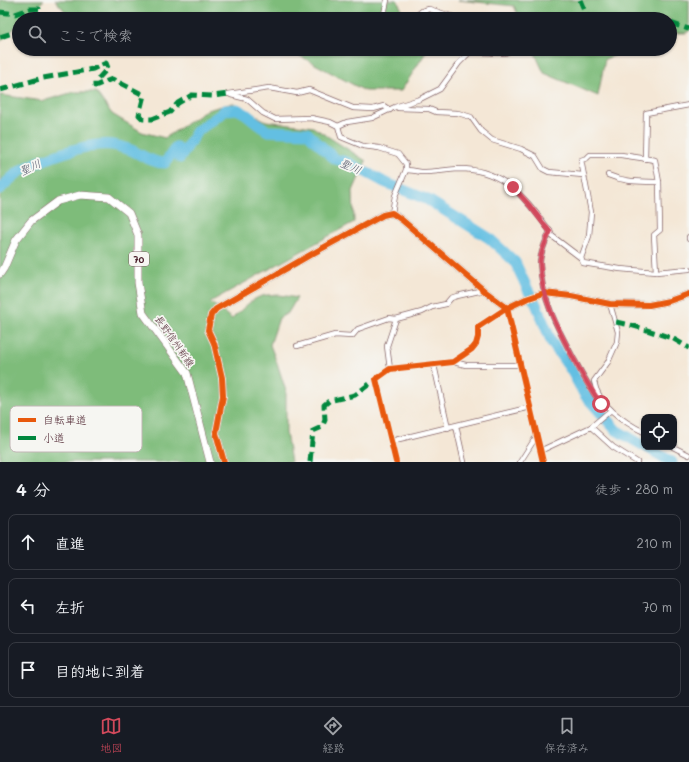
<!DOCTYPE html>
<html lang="ja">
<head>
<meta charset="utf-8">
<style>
	:root { --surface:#171b24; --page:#242831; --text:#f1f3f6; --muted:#9ea1a6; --line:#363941; --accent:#d1495b }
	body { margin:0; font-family:Mali,"Klee One",sans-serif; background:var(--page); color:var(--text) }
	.controls { position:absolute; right:12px; bottom:12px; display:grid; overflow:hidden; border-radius:8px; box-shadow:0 1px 3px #0004 }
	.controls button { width:36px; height:36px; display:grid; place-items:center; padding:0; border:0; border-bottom:1px solid var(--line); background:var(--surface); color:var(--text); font:20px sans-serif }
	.stop { position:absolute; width:12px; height:12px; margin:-9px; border:3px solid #d1495b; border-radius:50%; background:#fff }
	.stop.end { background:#d1495b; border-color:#fff; box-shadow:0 1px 4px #0008 }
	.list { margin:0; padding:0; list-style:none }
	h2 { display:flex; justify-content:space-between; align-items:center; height:52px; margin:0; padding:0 16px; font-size:17px }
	h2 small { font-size:13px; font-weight:400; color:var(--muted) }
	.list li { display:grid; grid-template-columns:26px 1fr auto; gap:12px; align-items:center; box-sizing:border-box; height:56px; margin:0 8px 8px; padding:0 8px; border:1px solid var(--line); border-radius:8px }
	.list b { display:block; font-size:15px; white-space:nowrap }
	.list em { font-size:13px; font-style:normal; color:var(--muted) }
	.icon { flex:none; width:22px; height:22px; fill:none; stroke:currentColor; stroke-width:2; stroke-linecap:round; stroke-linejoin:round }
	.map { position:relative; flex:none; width:689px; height:462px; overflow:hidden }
	.search { position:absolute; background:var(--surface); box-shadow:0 1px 3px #0004; left:12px; right:12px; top:12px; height:44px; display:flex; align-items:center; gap:10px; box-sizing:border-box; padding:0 14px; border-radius:22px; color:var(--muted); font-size:15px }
	.sheet { height:244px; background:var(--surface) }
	nav { display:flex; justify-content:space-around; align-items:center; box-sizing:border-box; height:56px; border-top:1px solid var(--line); background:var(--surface); font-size:11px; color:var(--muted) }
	nav a { display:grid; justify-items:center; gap:2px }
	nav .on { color:var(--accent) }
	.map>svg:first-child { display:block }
	.forest { fill:#7ebc7a; stroke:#646e52 }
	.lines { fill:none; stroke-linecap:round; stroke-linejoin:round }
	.river { stroke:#64bfe2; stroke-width:11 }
	.minor-casing { stroke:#866567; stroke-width:6 }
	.tertiary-casing { stroke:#866567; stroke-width:8 }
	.primary-casing { stroke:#866567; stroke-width:8 }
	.minor { stroke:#fff; stroke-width:4.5 }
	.tertiary { stroke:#fff; stroke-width:6 }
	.primary { stroke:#fff; stroke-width:7 }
	.quiet { stroke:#00873e; stroke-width:5; stroke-dasharray:10 5; stroke-linecap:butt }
	.cycleway-casing { stroke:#f6f6f2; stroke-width:8 }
	.cycleway { stroke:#e8590c; stroke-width:6 }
	.route { stroke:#d1495b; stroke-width:5 }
	.labels { text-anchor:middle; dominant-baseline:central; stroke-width:3.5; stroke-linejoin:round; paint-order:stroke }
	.shield { fill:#f6f6f2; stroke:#7e6067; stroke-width:1 }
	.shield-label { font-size:9px; font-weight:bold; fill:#4a1f2b }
	.street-label { font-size:10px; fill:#4a1f2b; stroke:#f6f6f2 }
	.water-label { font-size:11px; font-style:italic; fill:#53576b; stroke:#f6f6f2 }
	.key { fill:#f6f6f2; stroke:#c2b6b6; stroke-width:1 }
	.key-label { font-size:11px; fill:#4a1f2b }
</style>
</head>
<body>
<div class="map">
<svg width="689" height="462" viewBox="0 0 689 462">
	<rect width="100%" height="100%" fill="#f6f6f2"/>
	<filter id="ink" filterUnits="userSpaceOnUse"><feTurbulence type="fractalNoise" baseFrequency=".025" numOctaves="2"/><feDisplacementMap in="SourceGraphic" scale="8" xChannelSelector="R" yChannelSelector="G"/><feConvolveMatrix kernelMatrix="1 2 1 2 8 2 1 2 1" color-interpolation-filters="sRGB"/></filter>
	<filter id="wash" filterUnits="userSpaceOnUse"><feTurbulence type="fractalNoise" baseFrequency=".012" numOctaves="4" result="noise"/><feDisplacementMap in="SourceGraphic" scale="16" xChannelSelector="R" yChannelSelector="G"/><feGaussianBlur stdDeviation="0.9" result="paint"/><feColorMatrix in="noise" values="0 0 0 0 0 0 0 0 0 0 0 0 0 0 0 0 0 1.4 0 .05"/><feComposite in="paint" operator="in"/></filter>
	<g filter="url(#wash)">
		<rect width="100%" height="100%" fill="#f4e7d6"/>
		<g class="forest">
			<polygon points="0,0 44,0 24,19 19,19 19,24 0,42"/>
			<polygon points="55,0 397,0 402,10 411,19 72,19"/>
			<polygon points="458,0 689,0 689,31 686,33 670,33 670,19 520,19 514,6"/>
			<polygon points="287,49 428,49 401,91 365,91"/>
			<polygon points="533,49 626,49 619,54 605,59 598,96 544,73"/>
			<path d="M74,92H96L112,114L142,132L165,138L207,110L233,103L266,121L313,127L366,161L353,191L354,222L210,302L232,319C257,294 261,291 297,298L288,313L279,318L270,345L277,363L286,391V433L291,462H0V95L43,101Z"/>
		</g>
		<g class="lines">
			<g class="river">
				<path d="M0,189C6,183 12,177 19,172C38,160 90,141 113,145C118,146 125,148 131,150C142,155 152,163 165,163L176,147L178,148L180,158L197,131L221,114L225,110L237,109L246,114L267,131L307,133L335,159L347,162L384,182L428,200L489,238L515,262L528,290L536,304L552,343L571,370L584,394L616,430L644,446"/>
				<polyline points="646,447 672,462"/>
			</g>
		</g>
	</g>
	<g filter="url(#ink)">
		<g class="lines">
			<g class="minor-casing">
				<g id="minor">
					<polyline points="383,19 387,0"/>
					<polyline points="412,19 422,11 429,9 460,19"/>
					<polyline points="228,94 269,88 297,93 309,90 353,108 373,109 384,106 390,110"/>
					<polyline points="231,95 247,99 263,113 275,119 311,118 330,122 338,126"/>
					<polyline points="398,108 429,109 436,112 458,113 471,117 481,131 492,140 521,149 535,156 543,169 549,172 583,175"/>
					<polyline points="645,159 646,113 689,105"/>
					<path d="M406,170C411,170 416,171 421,172C436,172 450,169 464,169C508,172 526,200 550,231"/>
					<path d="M608,175C627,183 639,181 659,182"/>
					<polyline points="392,213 395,196 406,170 406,164 398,154 379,148 363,146 341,137 338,126 347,122 372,118 395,107 420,99 440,89 459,63 470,52 505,53 514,49"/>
					<polyline points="689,237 689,239"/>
					<polyline points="581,258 589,236 591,212 581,160 587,158 590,155 621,155 655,160 659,182 660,230 654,235 656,272"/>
					<path d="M610,304L618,332L617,342L608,362L594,381C597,404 625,423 644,432"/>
					<polyline points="297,346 335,335 352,336 358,329 389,318 396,319 422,312 432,307 446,304 451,298 457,296 479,291 485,292"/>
					<polyline points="453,362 466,365 521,365"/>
					<polyline points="434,365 448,428"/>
					<polyline points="390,369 387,346 396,319"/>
					<path d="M607,405L601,404C591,390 583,376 575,361C559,331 541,299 540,263C540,252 546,241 550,231L552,236L581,258L583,263L620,269L656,272L689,269"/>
					<polyline points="456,426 464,462"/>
					<polyline points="591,427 613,447 637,462"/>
					<polyline points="391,441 531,407"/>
					<polyline points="673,447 689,455"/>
					<polyline points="540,451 591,427 611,410"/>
					<polyline points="396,462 376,379 390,369 453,362 472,349 476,344 478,337 478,327 507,308 543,462"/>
					<polyline points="520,462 536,437"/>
				</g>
			</g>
			<g class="tertiary-casing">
				<polyline id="tertiary" points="224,462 216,433 223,396 222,378 214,343 208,330 211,315 216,309 310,255 383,215 392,213 402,220 487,293 507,308 526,299 544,293 571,296 610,304 649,305 669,301 689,294"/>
			</g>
			<g class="primary-casing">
				<polyline id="primary" points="0,274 4,268 16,240 31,221 58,201 80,195 109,197 129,213 138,235 138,283 143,313 187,373 210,462"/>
			</g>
			<use href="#minor" class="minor"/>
			<use href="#tertiary" class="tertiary"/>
			<use href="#primary" class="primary"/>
			<g class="quiet">
				<polyline points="580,0 588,19"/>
				<polyline points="0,12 15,14 30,9 39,9 39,13 36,19"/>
				<polyline points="670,23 689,29"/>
				<polyline points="0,37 19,31"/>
				<polyline points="0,90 43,78 93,69 106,63 108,68 95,82 95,86 112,79 144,95 139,115 143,119 152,119 170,112 178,103 192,95 213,96 228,94"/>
				<polyline points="616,322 634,326 672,338 689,348"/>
				<polyline points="310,462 313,431 322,427 325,420 324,405 329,401 355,395 376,379"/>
			</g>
			<g class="cycleway-casing">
				<g id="cycleway">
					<polyline points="224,462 216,433 223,396 222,378 214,343 208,330 211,315 216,309 310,255 383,215 392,213 402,220 487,293 507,308 526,299 544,293 571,296 610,304 649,305 669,301 689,294"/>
					<polyline points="396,462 376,379 390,369 453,362 472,349 476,344 478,337 478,327 507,308 543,462"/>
				</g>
			</g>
			<use href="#cycleway" class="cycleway"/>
		</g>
	</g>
	<g class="lines" filter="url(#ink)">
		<path class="route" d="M513,187L530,206L550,232C546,241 540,252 540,263C541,299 559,331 575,361C583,376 591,390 601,404"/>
	</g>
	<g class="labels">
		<rect class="shield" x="129" y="252" width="20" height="14" rx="3"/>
		<g class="shield-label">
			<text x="139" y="259">70</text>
		</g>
		<g class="street-label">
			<text transform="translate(175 341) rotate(55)">長野信州新線</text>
		</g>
		<g class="water-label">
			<text transform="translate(351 166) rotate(24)">聖川</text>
			<text transform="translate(30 167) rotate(-26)">聖川</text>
		</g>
	</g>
	<rect x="10" y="406" width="132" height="46" rx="6" class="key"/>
	<rect x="18" y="418" width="18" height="4" fill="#e8590c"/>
	<rect x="18" y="436" width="18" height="4" fill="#00873e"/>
	<g class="key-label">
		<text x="43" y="424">自転車道</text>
		<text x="43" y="442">小道</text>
	</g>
</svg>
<div class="controls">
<button><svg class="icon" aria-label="locate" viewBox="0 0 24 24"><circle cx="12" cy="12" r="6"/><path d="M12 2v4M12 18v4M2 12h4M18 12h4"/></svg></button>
</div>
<div class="stop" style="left:601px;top:404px"></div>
<div class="stop end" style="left:513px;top:187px"></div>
<div class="search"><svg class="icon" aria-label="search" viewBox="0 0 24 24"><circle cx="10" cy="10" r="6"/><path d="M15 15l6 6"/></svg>ここで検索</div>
</div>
<section class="sheet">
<h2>4 分<small>徒歩 · 280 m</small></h2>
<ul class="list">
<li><svg class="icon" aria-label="ahead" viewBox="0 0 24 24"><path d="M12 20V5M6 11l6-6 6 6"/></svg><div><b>直進</b></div><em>210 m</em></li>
<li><svg class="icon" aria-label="left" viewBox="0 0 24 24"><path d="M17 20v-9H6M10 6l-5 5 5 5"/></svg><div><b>左折</b></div><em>70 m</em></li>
<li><svg class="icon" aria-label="arrive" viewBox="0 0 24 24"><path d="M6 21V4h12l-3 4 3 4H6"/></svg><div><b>目的地に到着</b></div></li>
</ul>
</section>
<nav>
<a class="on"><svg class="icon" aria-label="map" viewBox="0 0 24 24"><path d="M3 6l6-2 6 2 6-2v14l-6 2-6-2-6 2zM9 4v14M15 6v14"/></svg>地図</a>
<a><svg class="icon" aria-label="directions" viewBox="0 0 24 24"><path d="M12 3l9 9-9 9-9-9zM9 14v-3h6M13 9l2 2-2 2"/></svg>経路</a>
<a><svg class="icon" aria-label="saved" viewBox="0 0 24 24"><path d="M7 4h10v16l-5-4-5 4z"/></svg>保存済み</a>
</nav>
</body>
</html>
